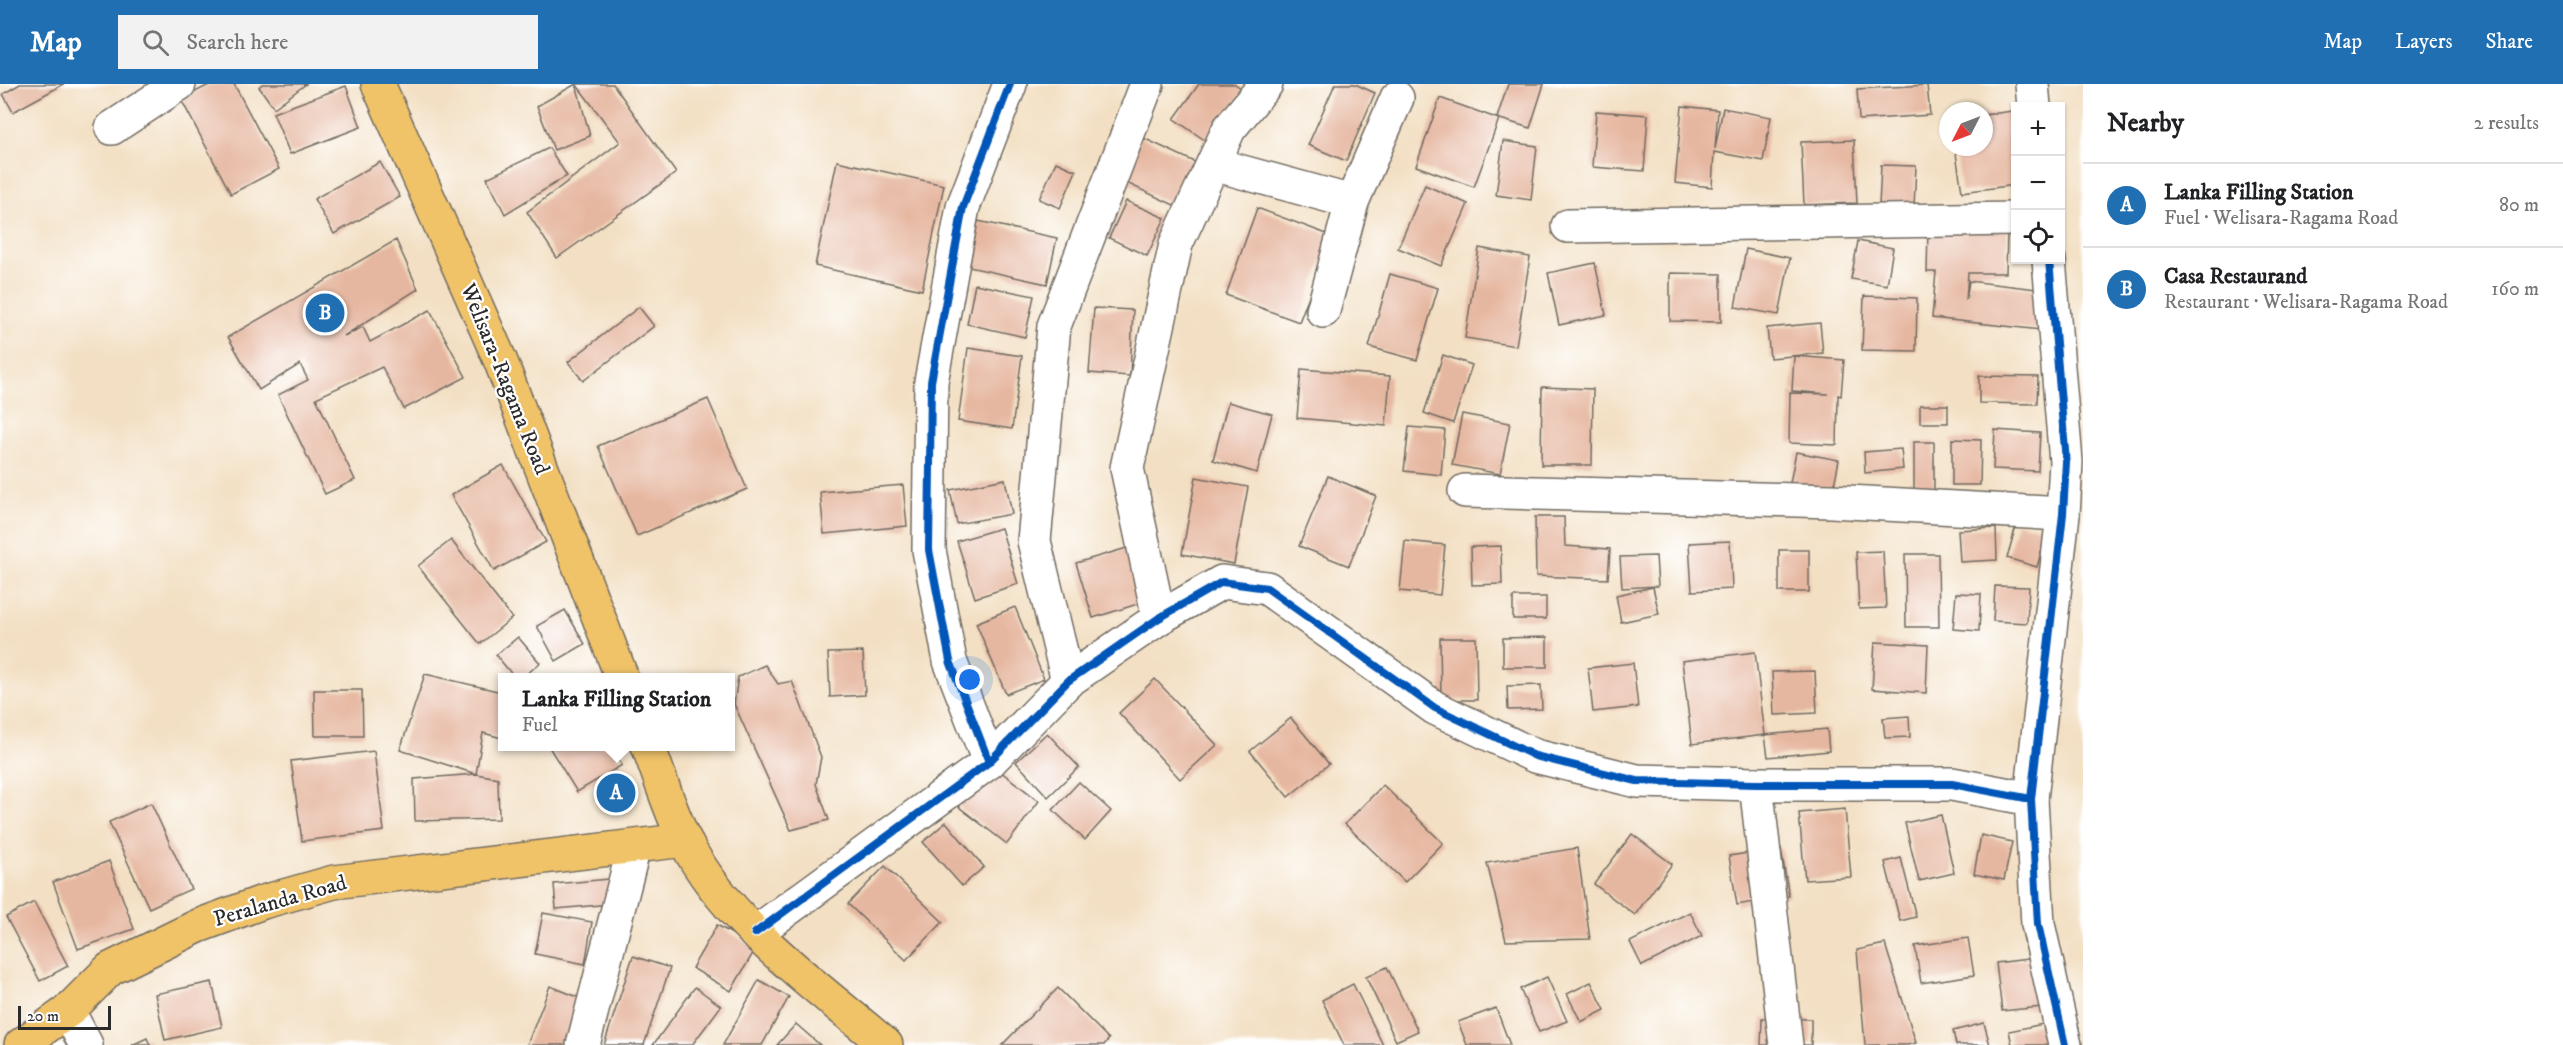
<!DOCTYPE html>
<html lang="en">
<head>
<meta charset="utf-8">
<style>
	:root { --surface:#fff; --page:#f2f2f2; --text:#202124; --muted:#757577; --line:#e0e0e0; --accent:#1f6fb2 }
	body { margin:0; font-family:"IM FELL DW Pica",serif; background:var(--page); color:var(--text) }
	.controls { position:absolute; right:18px; top:18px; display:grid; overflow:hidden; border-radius:0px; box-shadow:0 2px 4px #0004 }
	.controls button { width:54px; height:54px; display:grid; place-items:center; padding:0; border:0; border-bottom:2px solid var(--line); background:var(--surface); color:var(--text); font:30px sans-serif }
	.compass { position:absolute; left:1939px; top:18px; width:54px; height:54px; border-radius:50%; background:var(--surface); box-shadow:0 2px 4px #0004; rotate:228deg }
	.scale { position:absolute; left:18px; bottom:15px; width:93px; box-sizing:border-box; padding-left:6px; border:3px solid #2b2b2b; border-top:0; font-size:16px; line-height:21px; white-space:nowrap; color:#2b2b2b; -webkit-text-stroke:4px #fff; paint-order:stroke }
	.you { position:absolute; left:970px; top:596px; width:21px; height:21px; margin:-15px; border:4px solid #fff; border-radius:50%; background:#1a73e8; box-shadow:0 0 0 9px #1a73e833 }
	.badge { display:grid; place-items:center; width:39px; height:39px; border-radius:50%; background:var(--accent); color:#fff; font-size:20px; font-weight:700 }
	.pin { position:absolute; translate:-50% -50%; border:3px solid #fff; box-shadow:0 2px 6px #0006 }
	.popup { position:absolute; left:498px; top:589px; width:237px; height:78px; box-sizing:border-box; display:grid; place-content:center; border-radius:0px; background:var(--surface); filter:drop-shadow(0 2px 4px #0005); font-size:20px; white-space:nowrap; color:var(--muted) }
	.popup b { font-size:22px; color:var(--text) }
	.popup::after { content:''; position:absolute; left:50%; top:100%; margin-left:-12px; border:12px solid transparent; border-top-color:var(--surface) }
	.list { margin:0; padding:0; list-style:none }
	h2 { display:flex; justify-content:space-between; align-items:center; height:78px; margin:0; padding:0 24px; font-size:26px }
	h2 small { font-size:20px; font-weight:400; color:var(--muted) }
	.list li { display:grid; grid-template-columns:39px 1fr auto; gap:18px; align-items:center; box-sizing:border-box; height:84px; padding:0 24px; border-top:2px solid var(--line) }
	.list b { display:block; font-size:22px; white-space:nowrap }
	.list p { margin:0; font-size:20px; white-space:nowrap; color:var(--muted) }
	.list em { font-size:20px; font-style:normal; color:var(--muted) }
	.icon { flex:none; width:33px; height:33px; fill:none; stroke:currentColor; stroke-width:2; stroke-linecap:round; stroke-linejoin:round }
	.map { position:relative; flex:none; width:2083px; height:961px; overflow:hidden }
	header { display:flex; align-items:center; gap:36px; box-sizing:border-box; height:84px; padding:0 30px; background:var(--accent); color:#fff }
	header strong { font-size:28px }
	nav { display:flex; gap:33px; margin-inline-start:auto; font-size:21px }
	.search { width:420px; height:54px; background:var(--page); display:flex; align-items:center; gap:15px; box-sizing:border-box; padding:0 21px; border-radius:0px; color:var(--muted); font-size:22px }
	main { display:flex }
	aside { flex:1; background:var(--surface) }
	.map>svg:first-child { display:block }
	.building { fill:#e6b7a0 }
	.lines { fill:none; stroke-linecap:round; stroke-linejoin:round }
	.minor-casing { stroke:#716a61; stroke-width:36 }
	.major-casing { stroke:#716a61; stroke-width:36 }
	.minor { stroke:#fff; stroke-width:33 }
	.major { stroke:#f0c369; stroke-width:33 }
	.cycleway-casing { stroke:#fff; stroke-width:11 }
	.cycleway { stroke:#0057b8; stroke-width:8 }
	.labels { text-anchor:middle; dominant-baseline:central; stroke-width:4.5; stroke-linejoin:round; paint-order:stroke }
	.street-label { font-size:22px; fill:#2b2b2b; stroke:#fff }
</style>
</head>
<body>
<header>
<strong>Map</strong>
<div class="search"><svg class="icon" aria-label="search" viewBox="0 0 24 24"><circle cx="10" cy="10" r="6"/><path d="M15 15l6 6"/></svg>Search here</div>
<nav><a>Map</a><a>Layers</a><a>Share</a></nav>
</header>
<main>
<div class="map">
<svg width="2083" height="961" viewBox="0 0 2083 961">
	<rect width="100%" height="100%" fill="#fff"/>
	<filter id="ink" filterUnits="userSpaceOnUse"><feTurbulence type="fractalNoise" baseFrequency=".0167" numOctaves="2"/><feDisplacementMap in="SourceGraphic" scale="12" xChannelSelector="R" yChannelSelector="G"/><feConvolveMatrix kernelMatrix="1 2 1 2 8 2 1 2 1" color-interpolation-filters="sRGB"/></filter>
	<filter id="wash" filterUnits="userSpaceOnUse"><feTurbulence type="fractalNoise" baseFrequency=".008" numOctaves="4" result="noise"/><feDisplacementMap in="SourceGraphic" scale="24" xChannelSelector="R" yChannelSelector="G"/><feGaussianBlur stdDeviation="1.35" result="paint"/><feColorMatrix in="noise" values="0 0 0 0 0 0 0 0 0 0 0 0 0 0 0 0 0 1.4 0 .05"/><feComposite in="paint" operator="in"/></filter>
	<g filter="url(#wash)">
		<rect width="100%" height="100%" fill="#f3e0c4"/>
		<g id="blocks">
			<g class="building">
				<polygon points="20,0 64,0 13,28 3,10"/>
				<polygon points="211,0 234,0 279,85 231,110 181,15"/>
				<polygon points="262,0 306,0 274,24 259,3"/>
				<polygon points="576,0 590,52 554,66 537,22"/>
				<polygon points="576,0 613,0 676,89 557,174 527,128 620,58"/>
				<polygon points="1199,0 1235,0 1244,6 1209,59 1174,35"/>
				<polygon points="1335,0 1355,0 1375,9 1346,77 1308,61"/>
				<polygon points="1508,0 1544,0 1530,44 1497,34"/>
				<polygon points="1927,1 1930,31 1859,36 1857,5"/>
				<polygon points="346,2 361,43 290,70 273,29"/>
				<polygon points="1440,14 1499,35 1474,103 1416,82"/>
				<polygon points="1682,22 1718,26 1715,65 1723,24 1771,33 1763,77 1714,68 1712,103 1675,99"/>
				<polygon points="1596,27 1648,31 1644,87 1592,83"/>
				<polygon points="2012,27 2016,50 2016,101 1962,108 1955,63 1984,63 1984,31"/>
				<polygon points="1139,52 1195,78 1176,122 1120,96"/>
				<polygon points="1854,56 1857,119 1804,121 1801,58"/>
				<polygon points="1503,57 1537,62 1531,116 1496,111"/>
				<polygon points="549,64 567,92 505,130 487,94"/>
				<polygon points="837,77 944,101 922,206 815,182"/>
				<polygon points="380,78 400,113 334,150 314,115"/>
				<polygon points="1056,78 1076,87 1060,124 1039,115"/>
				<polygon points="1881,81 1916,82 1914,123 1879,122"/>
				<polygon points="1425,101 1468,120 1441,182 1398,164"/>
				<polygon points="1126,117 1165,134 1147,172 1109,154"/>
				<polygon points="1257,124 1332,152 1299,238 1226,211"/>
				<polygon points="978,137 1057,154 1047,200 969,183"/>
				<polygon points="1928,145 2007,147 2006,189 1968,189 1966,216 1969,197 2046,206 2041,246 1932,234 1936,188 1927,188"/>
				<polygon points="396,156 418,205 344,252 363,243 370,258 430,226 466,293 404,325 382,283 316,314 355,396 325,410 278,311 308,296 300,280 259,306 228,253"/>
				<polygon points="1858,157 1893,164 1887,201 1851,195"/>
				<polygon points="1479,164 1530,173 1516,262 1465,254"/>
				<polygon points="1746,165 1790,174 1779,231 1735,223"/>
				<polygon points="1595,179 1606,231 1559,241 1548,189"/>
				<polygon points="1670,189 1721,190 1721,238 1670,237"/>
				<polygon points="1390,190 1438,204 1417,276 1369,263"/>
				<polygon points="975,200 1034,212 1025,253 967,240"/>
				<polygon points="1864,212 1917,214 1916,267 1862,266"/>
				<polygon points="639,223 654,242 583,297 568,278"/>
				<polygon points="1094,224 1133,226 1130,292 1089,289"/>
				<polygon points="1820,239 1823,269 1770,274 1767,244"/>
				<polygon points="968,264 1022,272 1012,345 958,337"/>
				<polygon points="1443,271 1472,281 1453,339 1424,329"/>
				<polygon points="1794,272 1844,276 1841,312 1838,311 1837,361 1789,359 1790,309 1828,310 1792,307"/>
				<polygon points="1301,285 1390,292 1386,342 1297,334"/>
				<polygon points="1979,292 2038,293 2037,320 1979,319"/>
				<polygon points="1542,303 1593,305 1592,381 1541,381"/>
				<polygon points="708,315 747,405 637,452 598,362"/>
				<polygon points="1228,318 1272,330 1257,389 1213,376"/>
				<rect x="1920" y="321" width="28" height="18"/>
				<polygon points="1462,330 1510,339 1500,390 1452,381"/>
				<polygon points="1409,343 1445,346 1441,391 1404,387"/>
				<polygon points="1995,346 2040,349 2038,387 1993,385"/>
				<polygon points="1952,355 1981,356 1980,401 1952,401"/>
				<rect x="1914" y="358" width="20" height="48"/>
				<polygon points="1901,365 1903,385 1865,389 1864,368"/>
				<polygon points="1796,368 1839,376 1831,417 1788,409"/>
				<polygon points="503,381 546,458 494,487 451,411"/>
				<polygon points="1328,392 1376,412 1349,482 1299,462"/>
				<polygon points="1196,393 1248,403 1234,480 1182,470"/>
				<polygon points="1005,395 1012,430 957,440 950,406"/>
				<polygon points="903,401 907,442 824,450 820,408"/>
				<polygon points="1535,433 1564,433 1565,462 1610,465 1608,495 1536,492"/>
				<polygon points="2017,438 2047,446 2037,483 2007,474"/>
				<polygon points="1001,444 1018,500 975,514 957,457"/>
				<polygon points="1996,444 1997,476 1960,478 1958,446"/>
				<polygon points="451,456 512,534 480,560 418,482"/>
				<polygon points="1405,457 1445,461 1440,511 1400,507"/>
				<polygon points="1730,457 1732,505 1692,507 1689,459"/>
				<polygon points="1501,462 1502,500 1472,501 1471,463"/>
				<polygon points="1127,464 1144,518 1093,534 1076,479"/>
				<rect x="1779" y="466" width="30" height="42"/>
				<polygon points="1883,467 1886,524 1859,525 1856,468"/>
				<polygon points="1905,470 1938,470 1939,543 1906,543"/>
				<polygon points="1656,472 1658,502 1622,504 1620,473"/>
				<polygon points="1995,502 2029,503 2027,539 1993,537"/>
				<polygon points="1653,503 1659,530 1621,538 1616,511"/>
				<polygon points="1956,509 1981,510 1979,547 1953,545"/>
				<rect x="1513" y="513" width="33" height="22"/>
				<polygon points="1015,523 1044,595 1006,610 976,539"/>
				<polygon points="565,526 585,560 556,577 537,542"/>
				<polygon points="518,553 540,579 522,594 515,594 496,571"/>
				<polygon points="1547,553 1547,583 1503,583 1503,554"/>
				<polygon points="1440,554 1476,554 1477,616 1441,616"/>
				<polygon points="1875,558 1928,561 1926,609 1872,605"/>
				<polygon points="863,568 865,611 830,613 828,569"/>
				<polygon points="1755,568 1765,651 1692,660 1682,577"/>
				<polygon points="1633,579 1638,623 1593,628 1588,584"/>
				<polygon points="765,581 778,600 792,597 821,673 816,700 829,736 791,746 734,620 738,593"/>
				<polygon points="1815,587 1817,629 1774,631 1772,588"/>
				<polygon points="425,590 502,608 502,654 483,649 476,690 400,666"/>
				<polygon points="1155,595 1217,661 1180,695 1119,629"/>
				<polygon points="1541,601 1542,625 1508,626 1507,602"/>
				<polygon points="314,606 362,606 363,652 315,652"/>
				<polygon points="1909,632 1910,653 1885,654 1883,634"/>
				<polygon points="1291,634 1329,680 1288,713 1250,667"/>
				<polygon points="1827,645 1829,667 1768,673 1765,651"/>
				<polygon points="1047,649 1079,683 1048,713 1016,678"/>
				<polygon points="549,663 611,663 622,681 577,708"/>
				<polygon points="374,667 384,747 302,757 291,677"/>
				<polygon points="992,681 1039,717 1007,760 959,723"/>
				<polygon points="476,690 498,694 499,735 415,737 414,695"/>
				<polygon points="1079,698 1111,727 1085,756 1053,726"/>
				<polygon points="1383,701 1443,759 1405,798 1345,740"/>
				<polygon points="151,719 191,805 149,824 109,738"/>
				<polygon points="1845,725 1851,793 1805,796 1799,729"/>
				<polygon points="1941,731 1954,789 1919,797 1905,739"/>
				<polygon points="946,738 984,783 962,802 923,758"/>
				<polygon points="1632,750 1672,780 1635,831 1594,800"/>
				<polygon points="1981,751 2012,758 2004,796 1974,790"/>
				<polygon points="1577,764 1590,855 1506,857 1487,779"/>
				<polygon points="1781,764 1789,812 1737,821 1729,772"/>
				<polygon points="1901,774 1916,833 1900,837 1885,778"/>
				<polygon points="109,777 134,845 78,865 53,798"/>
				<polygon points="885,782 943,838 906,876 848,820"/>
				<polygon points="609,795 611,820 556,825 554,800"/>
				<polygon points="34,818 68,882 40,897 6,833"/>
				<polygon points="1690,828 1702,852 1642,882 1630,858"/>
				<polygon points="543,829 592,838 585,880 535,870"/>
				<polygon points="717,841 756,864 731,907 692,884"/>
				<polygon points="1968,854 1974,891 1921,899 1915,862"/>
				<polygon points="1885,860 1916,959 1907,961 1865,961 1857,866"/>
				<polygon points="633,872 670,884 644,961 604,961"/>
				<polygon points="2036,874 2042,923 2002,927 1996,879"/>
				<polygon points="1387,883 1418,947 1396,957 1366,893"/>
				<polygon points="1547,893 1567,937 1539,948 1520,905"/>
				<polygon points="759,896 789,913 762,961 723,961"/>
				<polygon points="212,898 222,943 165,956 155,910"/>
				<polygon points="1591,898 1605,926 1581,938 1567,910"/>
				<polygon points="1353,900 1383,961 1344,961 1322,916"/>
				<polygon points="550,902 588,917 571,961 527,961"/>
				<polygon points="695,903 721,922 692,961 653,961"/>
				<polygon points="1058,904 1109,955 1104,961 1002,961"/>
				<polygon points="1496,924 1510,961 1467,961 1458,938"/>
				<polygon points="1762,934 1811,935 1811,961 1761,961"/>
				<polygon points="1984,939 1990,961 1956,961 1953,947"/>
				<polygon points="2048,939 2052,961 2012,961 2009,947"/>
				<polygon points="796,940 820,961 777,961"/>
				<polygon points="147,954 150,961 132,961"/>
			</g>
		</g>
	</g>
	<g filter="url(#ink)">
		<use href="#blocks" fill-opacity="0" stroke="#716a61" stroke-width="1.5"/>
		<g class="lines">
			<g class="minor-casing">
				<g id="minor">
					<polyline points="2032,0 2034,22"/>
					<polyline points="112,44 179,0"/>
					<polyline points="1213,80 1352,118"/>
					<polyline points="1568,142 2016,135"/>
					<polyline points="2049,176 2066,378 2063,430 2031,715 2038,840 2065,961"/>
					<polyline points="1323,227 1352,118 1397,14"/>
					<polyline points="1465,407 1831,417 2063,430"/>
					<polyline points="1159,534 1127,384 1176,160 1229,45 1266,0"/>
					<polyline points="1068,597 1034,457 1054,242 1147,0"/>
					<polyline points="989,678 950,577 929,466 931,298 963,123 1010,0"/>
					<polyline points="1756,700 1786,961"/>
					<polyline points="755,849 989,678 1068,597 1159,534 1222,498 1267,504 1435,624 1535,672 1637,697 1756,700 1952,700 2031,715"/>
					<polyline points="68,927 86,961"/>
					<polyline points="583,961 634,763"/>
				</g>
			</g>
			<g class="major-casing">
				<g id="major">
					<polyline points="378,0 501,278 622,594"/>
					<path d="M648,662C660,693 670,727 685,757C728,841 816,901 886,961"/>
					<polyline points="21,961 68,927 110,885 198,842 263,818 334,798 685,756"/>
				</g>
			</g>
			<use href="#minor" class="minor"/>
			<use href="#major" class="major"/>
			<g class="cycleway-casing">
				<g id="cycleway">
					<polyline points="2049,176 2066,378 2063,430 2031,715 2038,840 2065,961"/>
					<polyline points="989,678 950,577 929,466 931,298 963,123 1010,0"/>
					<polyline points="755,849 989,678 1068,597 1159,534 1222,498 1267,504 1435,624 1535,672 1637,697 1756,700 1952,700 2031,715"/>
				</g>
			</g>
			<use href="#cycleway" class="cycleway"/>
		</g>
	</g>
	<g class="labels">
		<g class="street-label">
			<text transform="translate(505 295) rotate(68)">Welisara-Ragama Road</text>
			<text transform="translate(280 817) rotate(-16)">Peralanda Road</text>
		</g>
	</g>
</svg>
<div class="controls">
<button>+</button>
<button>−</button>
<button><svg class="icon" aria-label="locate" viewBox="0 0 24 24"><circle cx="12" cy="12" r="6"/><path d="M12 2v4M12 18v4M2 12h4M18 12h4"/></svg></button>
</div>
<svg class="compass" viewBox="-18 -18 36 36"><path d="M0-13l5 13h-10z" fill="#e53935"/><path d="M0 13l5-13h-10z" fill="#757577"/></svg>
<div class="scale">20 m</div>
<div class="you"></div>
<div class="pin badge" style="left:616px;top:709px">A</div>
<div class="popup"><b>Lanka Filling Station</b>Fuel</div>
<div class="pin badge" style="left:325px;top:229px">B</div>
</div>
<aside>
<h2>Nearby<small>2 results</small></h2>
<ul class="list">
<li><span class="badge">A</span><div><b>Lanka Filling Station</b><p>Fuel · Welisara-Ragama Road</p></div><em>80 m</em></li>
<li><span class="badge">B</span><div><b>Casa Restaurand</b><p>Restaurant · Welisara-Ragama Road</p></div><em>160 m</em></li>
</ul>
</aside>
</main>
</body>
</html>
